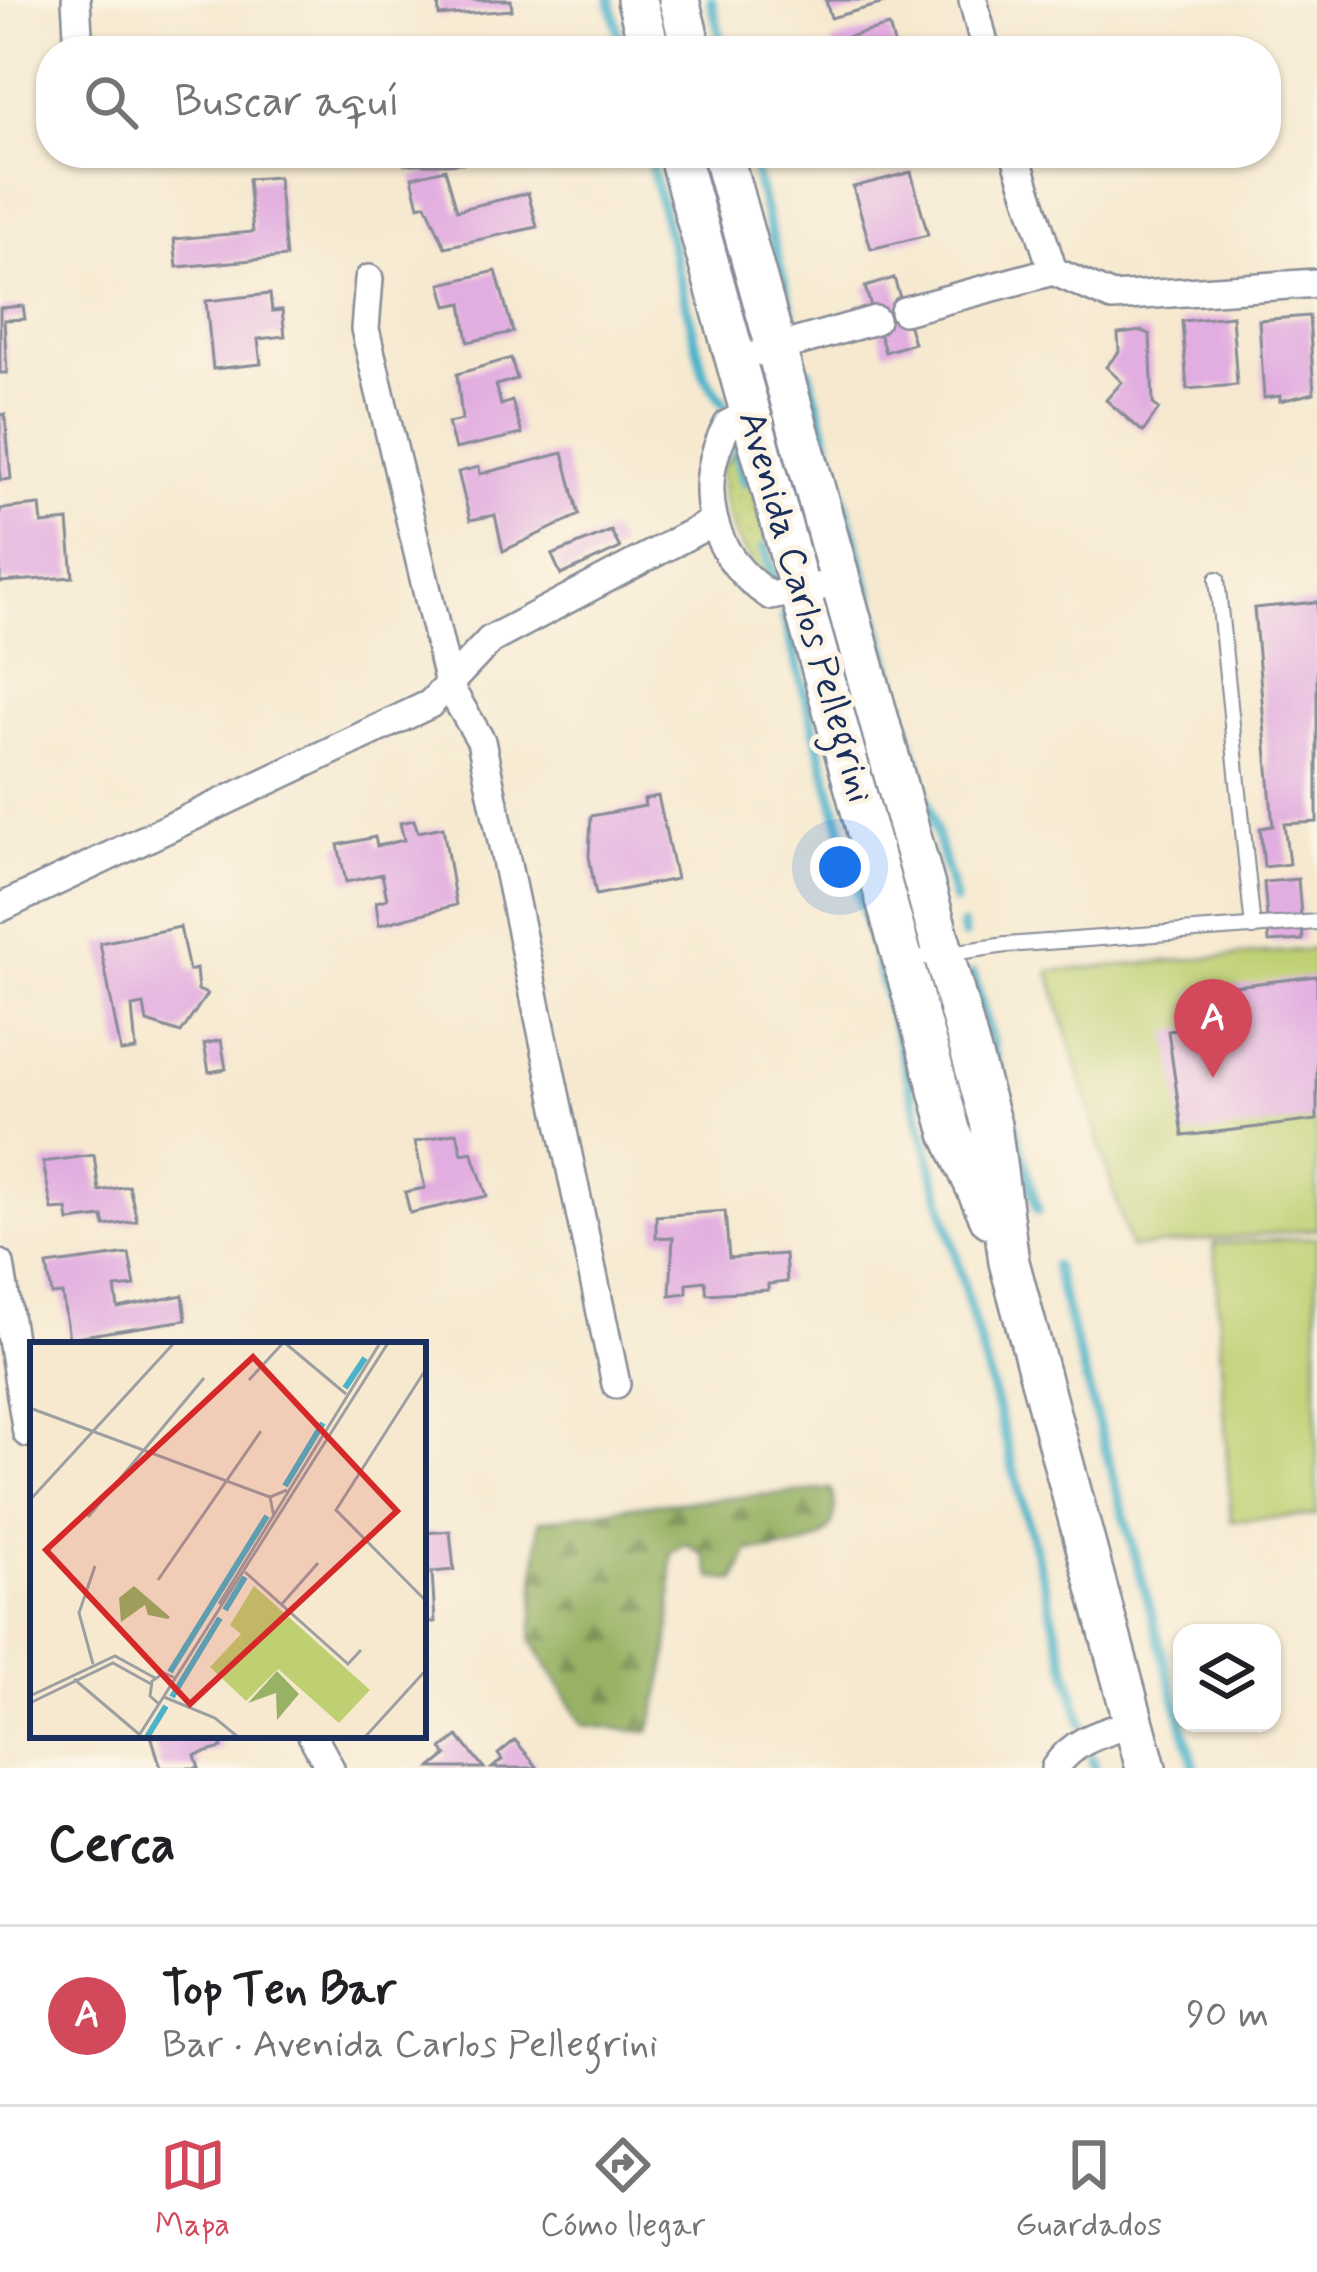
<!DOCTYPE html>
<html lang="es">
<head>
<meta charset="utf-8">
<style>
	:root { --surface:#fff; --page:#f6f6f6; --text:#202124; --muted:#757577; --line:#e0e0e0; --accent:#d1495b }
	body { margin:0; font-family:Mynerve,sans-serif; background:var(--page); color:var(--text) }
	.controls { position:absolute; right:36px; bottom:36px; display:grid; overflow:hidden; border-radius:24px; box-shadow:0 3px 9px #0004 }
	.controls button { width:108px; height:108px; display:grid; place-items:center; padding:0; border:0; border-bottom:3px solid var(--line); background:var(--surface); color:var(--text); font:60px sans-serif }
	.you { position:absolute; left:840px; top:867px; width:42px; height:42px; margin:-30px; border:9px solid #fff; border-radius:50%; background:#1a73e8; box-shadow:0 0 0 18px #1a73e833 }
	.badge { display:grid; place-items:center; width:78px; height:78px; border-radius:50%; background:var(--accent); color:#fff; font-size:39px; font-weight:700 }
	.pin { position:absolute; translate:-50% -99px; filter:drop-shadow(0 3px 6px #0008) }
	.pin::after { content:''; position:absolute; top:63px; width:42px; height:36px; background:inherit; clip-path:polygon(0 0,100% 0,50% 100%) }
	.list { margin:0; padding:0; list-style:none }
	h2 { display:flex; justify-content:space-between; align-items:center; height:156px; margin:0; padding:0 48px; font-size:51px }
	h2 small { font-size:39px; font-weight:400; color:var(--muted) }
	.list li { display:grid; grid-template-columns:78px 1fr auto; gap:36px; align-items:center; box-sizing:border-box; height:180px; padding:0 48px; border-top:3px solid var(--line) }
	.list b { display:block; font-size:45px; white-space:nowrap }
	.list p { margin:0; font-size:39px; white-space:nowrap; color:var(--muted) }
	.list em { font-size:39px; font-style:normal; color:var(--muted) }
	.icon { flex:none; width:66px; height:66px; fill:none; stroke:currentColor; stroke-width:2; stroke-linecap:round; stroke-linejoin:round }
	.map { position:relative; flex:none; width:1317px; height:1768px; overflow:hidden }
	.search { position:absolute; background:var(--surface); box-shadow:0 3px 9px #0004; left:36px; right:36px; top:36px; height:132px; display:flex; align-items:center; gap:30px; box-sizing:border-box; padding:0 42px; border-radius:48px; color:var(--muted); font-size:45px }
	.sheet { height:336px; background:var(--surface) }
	nav { display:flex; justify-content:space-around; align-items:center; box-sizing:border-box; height:168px; border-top:3px solid var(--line); background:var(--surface); font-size:33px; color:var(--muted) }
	nav a { display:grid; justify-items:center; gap:6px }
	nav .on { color:var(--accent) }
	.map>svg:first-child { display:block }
	.grass { fill:url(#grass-dots); stroke:#6d8068; stroke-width:3 }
	.forest { fill:url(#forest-firs); stroke:#597062; stroke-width:3 }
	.pitch { fill:#bfd073; stroke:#6d8068; stroke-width:3 }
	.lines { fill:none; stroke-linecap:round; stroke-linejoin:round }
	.stream { stroke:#4ab3c9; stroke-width:10 }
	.building { fill:#e2ade0 }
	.lane-casing { stroke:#888c97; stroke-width:18 }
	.street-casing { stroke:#888c97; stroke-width:32 }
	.secondary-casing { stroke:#888c97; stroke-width:44 }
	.lane { stroke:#fff; stroke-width:14 }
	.street { stroke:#fff; stroke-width:27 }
	.secondary { stroke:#fff; stroke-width:39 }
	.labels { text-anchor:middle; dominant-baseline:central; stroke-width:10; stroke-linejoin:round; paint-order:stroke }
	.street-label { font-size:39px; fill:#1b2f5e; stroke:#fcf5e5 }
	.inset-river { fill:none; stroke:#4ab3c9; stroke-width:6 }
	.inset-road { fill:none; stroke:#9e9fa2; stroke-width:3 }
	.view { fill:#d62828; fill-opacity:0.15; stroke:#d62828; stroke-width:6 }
	.inset-edge { fill:none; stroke:#1b2f5e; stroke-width:6 }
</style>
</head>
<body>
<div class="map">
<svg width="1317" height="1768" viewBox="0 0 1317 1768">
	<defs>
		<pattern id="grass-dots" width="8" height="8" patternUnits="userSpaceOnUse" patternTransform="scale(3)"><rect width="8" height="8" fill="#bfd073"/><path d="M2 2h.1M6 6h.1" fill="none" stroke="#a4b366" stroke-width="1.8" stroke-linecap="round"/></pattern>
		<pattern id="forest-firs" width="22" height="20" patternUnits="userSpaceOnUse" patternTransform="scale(3)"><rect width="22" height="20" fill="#97b265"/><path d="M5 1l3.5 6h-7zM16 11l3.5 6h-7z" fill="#7a9156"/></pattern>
	</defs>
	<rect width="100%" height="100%" fill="#fcf5e5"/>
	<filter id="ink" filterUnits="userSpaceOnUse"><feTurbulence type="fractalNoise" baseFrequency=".00833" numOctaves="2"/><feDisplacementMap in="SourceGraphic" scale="24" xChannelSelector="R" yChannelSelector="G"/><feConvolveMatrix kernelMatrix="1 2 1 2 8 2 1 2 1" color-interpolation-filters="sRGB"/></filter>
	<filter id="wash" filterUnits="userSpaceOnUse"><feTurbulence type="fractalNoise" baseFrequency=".004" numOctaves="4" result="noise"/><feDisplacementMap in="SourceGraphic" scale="48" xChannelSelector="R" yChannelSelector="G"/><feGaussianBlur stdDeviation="2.7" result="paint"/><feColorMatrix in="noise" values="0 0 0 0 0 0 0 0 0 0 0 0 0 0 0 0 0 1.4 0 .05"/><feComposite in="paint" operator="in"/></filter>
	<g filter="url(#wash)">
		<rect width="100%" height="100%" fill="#f6e9d0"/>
		<path class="grass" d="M740,446L778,576L766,579C737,548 720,510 721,467Z"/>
		<path class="forest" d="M831,1489C850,1546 791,1552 749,1550L735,1581L712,1578L704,1555L686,1544L671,1553C673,1618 670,1670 649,1732L583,1725L532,1640L539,1521L632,1506Z"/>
		<g class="pitch">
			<polygon points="1317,949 1317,1229 1130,1248 1049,971"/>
			<polygon points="1317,1237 1317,1515 1231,1521 1214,1244"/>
		</g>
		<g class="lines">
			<g class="stream">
				<polyline points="610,0 623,51"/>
				<polyline points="711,0 724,51"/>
				<polyline points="648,153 704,375 724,404"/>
				<polyline points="750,153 792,312"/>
				<polyline points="808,370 955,901"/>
				<polyline points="736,450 744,482"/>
				<polyline points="764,548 774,581"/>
				<polyline points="784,616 1082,1724"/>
				<polyline points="962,926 964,935"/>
				<polyline points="973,974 1038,1211"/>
				<polyline points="1054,1266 1195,1768"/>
				<polyline points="1092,1758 1095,1768"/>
			</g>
		</g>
		<g id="blocks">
			<g class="building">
				<polygon points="438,0 511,0 512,10 439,16"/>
				<polygon points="895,0 831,18 826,1 832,0"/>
				<polygon points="889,26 896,51 834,51 832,41"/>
				<polygon points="526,153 527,158 447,164 404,164 402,154"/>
				<polygon points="445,169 457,210 528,193 537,227 445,247 426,204 419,206 412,177"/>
				<polygon points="911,172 928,235 871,249 853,187"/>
				<polygon points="278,177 286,257 177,267 174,239 253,232 248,179"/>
				<polygon points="496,271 513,332 468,342 462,303 447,306 441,284"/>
				<polygon points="894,278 914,343 885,352 865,287"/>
				<polygon points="270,294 272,311 282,310 285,336 258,339 261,364 213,369 206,301"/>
				<polygon points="23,306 25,319 4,320 7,373 0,373 0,308"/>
				<polygon points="1232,316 1237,385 1187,389 1182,321"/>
				<polygon points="1309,316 1314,393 1280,401 1280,396 1264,398 1259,320"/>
				<polygon points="1142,331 1150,334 1153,404 1159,409 1143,432 1106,400 1122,382 1106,367 1119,352 1118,334"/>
				<polygon points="511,358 517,379 496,385 501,405 512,401 522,434 455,449 448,423 462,420 457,374"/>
				<polygon points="5,414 11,479 0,480 0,415"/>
				<polygon points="563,453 579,515 503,551 495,515 470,520 458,472 479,467 480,474"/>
				<polygon points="40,505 42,524 68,521 73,577 0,582 0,509"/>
				<polygon points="611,531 620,548 561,575 552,555"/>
				<polygon points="1317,602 1317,822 1284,824 1289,864 1264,867 1260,828 1273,826 1254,608"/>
				<polygon points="658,796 676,879 596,895 589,856 591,816 645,806 644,799"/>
				<polygon points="414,820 418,832 443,827 456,905 379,925 376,902 387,899 382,874 346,882 338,845 375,837 377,846 404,840 400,823"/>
				<polygon points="1298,879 1303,940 1269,942 1264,882"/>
				<polygon points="180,927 189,971 196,969 198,990 207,994 181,1033 147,1022 144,1005 132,1007 136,1050 121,1052 100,943"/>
				<polygon points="1317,976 1317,1120 1183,1136 1168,1031 1197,1027 1193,991"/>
				<polygon points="221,1040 226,1069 209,1072 204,1044"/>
				<polygon points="457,1132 462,1154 472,1152 487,1196 410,1213 405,1192 425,1188 415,1142"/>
				<polygon points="94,1155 99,1191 129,1186 137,1221 105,1226 103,1217 69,1221 67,1209 52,1210 43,1162"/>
				<polygon points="725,1211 729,1258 785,1254 787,1282 768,1284 768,1290 707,1294 705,1281 687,1283 687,1293 670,1295 673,1237 656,1238 656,1216"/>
				<polygon points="129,1254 135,1286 115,1288 118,1308 183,1295 186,1320 69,1338 62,1294 52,1295 47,1265"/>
				<polygon points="450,1531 454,1570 432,1572 435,1622 423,1623 423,1533"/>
				<polygon points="151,1735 217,1735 222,1748 195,1755 199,1768 161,1768"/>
				<polygon points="458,1736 484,1768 431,1768 447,1755 442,1749"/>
				<polygon points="515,1740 538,1768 492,1768 502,1760 498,1754"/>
			</g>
		</g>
	</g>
	<g filter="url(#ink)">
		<use href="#blocks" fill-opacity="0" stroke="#888c97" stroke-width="3"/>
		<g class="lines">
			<g class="lane-casing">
				<g id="lane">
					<polyline points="1217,579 1253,928"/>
					<polyline points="904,960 1006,945 1317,922"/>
				</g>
			</g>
			<g class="street-casing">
				<g id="street">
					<polyline points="76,0 79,51"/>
					<polyline points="973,0 986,51"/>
					<polyline points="1015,153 1053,271 1112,297 1317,283"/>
					<polyline points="369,279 365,329 450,688 481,741 616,1384"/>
					<polyline points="904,311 1053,271"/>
					<polyline points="762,352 875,320"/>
					<path d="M751,413L728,424C693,486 710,558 771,596L843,582"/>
					<polyline points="0,908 430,704 490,640 711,523"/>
					<polyline points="0,1264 27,1433"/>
					<polyline points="312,1735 330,1768"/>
					<path d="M1055,1768C1074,1739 1103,1733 1134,1723"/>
				</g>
			</g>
			<g class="secondary-casing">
				<g id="secondary">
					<polyline points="637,0 650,51"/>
					<polyline points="679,0 692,51"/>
					<polyline points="678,153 951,1133 990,1218"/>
					<polyline points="722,153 991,1125 1009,1262 1146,1768"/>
				</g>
			</g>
			<use href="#lane" class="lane"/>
			<use href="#street" class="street"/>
			<use href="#secondary" class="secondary"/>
		</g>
	</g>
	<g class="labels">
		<g class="street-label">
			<text transform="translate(805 607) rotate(74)">Avenida Carlos Pellegrini</text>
		</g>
	</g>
	<g transform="translate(30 1342)">
		<rect width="396" height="396" fill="#f6e9d0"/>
		<path d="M104,244L140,275L138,277L118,273L115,263L91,280L89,256ZM247,329L269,352L247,378L246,351L218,361Z" fill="#97b265"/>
		<path d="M224,244L340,348L309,381L248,327L216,359L180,325L211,292L200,283Z" fill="#bfd073"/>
		<path class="inset-river" d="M315,46L335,16M255,144L293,81M195,268L215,235M140,330L237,174M142,355L190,276M117,395L136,364"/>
		<path class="inset-road" d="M255,1L316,52M396,27L306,168L396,259M219,38L253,1M0,66L240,155M0,158L144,1M58,175L174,36M244,175L240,155L257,148M215,230L318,322L331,308M128,238L231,89M189,262L350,1M251,263L288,221M63,322L49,271L65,224M44,337L110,393M0,354L85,314L125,336M134,355L185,376L208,395M0,361L83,321L121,342M129,362L120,354L122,339L134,331L145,336M108,395L358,1M335,395L396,328"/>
		<path class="view" d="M223,15L367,169L160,362L16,208Z"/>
		<rect width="396" height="396" class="inset-edge"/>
	</g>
</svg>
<div class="controls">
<button><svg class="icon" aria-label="layers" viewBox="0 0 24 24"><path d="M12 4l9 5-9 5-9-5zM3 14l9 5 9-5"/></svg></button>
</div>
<div class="you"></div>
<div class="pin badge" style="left:1213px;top:1078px">A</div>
<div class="search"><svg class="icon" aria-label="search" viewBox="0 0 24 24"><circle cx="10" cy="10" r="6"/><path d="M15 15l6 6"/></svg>Buscar aquí</div>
</div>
<section class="sheet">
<h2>Cerca<small></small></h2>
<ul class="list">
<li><span class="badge">A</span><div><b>Top Ten Bar</b><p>Bar · Avenida Carlos Pellegrini</p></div><em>90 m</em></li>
</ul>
</section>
<nav>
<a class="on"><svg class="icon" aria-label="map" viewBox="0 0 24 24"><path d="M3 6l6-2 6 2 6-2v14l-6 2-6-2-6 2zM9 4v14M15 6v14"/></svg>Mapa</a>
<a><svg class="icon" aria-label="directions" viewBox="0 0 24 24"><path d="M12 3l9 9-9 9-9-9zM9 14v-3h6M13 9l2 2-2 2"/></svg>Cómo llegar</a>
<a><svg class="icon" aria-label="saved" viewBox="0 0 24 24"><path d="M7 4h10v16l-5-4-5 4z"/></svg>Guardados</a>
</nav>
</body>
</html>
